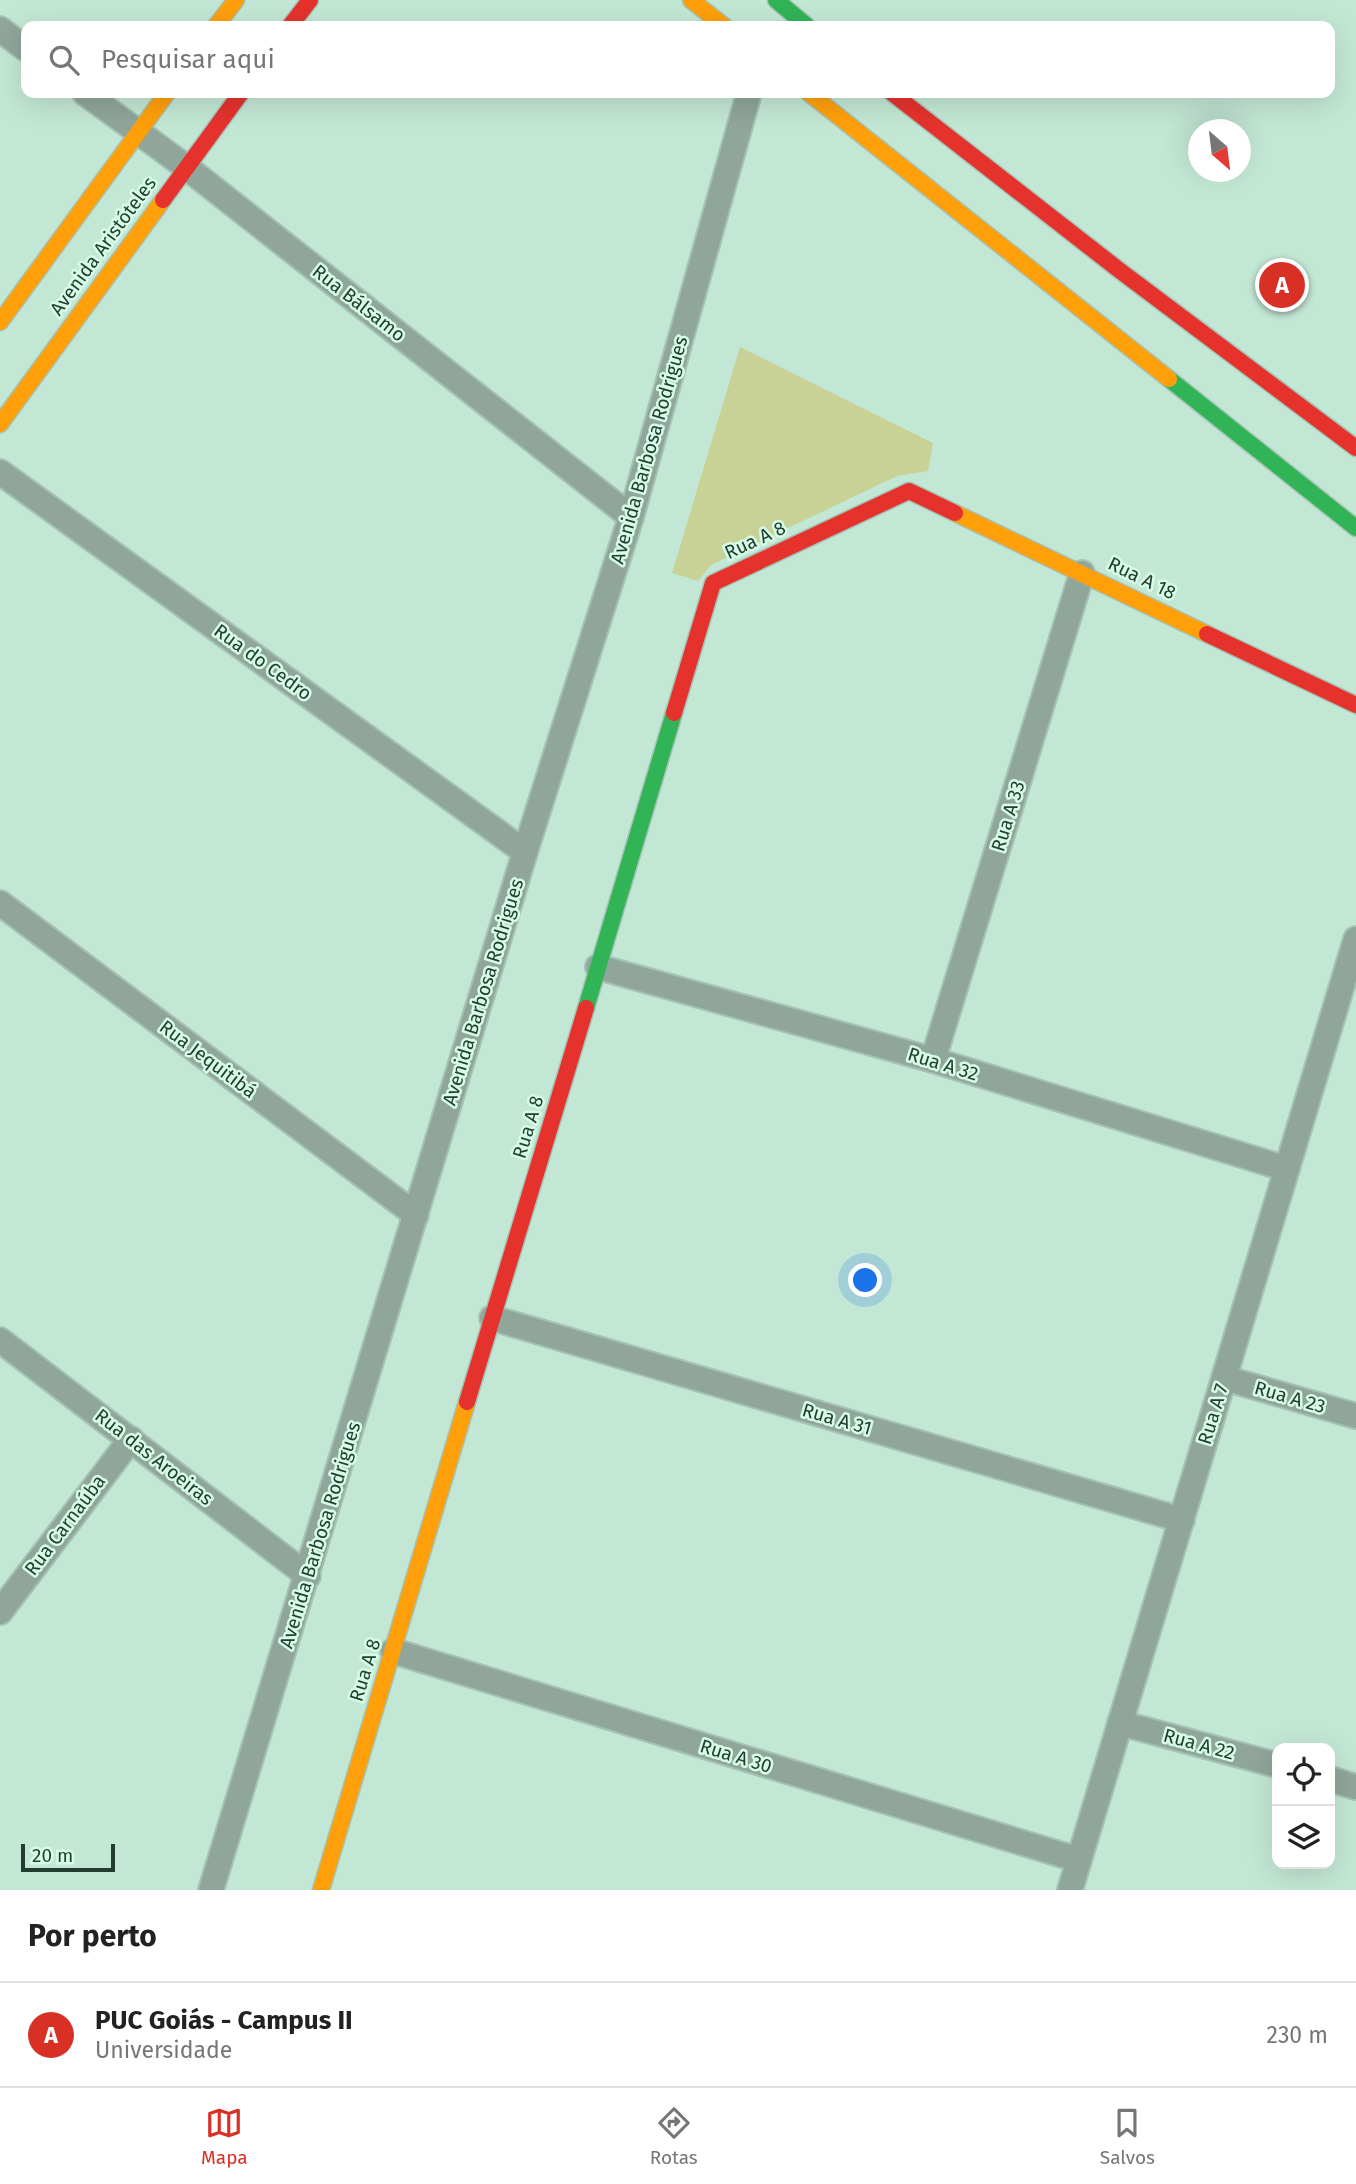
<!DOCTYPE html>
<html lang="pt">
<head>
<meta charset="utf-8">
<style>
	:root { --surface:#fff; --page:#f6f6f6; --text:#222; --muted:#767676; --line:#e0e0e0; --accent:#d93025 }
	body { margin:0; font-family:"Fira Sans",sans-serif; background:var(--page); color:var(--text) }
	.controls { position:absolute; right:21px; bottom:21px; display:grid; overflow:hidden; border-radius:14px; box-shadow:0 7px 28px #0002 }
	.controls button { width:63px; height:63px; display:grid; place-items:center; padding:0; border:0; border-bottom:2px solid var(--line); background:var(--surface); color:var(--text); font:35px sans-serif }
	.compass { position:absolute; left:1188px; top:119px; width:63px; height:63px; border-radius:50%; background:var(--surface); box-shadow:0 7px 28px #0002; rotate:152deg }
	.scale { position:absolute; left:21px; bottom:18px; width:94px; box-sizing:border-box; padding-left:7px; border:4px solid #233e31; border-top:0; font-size:19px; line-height:24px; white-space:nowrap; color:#233e31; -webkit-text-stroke:5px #d6fce8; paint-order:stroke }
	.you { position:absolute; left:866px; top:1281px; width:24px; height:24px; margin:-18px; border:5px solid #fff; border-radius:50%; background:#1a73e8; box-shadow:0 0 0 10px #1a73e833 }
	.badge { display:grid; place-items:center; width:46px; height:46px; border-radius:50%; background:var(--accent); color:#fff; font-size:23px; font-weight:700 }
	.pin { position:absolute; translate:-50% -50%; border:4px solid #fff; box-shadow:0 2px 7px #0006 }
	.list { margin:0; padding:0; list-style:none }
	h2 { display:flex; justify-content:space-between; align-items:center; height:91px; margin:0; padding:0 28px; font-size:30px }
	h2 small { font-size:23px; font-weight:400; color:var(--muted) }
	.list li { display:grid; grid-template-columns:46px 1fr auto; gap:21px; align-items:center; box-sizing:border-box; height:105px; padding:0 28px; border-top:2px solid var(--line) }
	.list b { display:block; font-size:26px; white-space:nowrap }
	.list p { margin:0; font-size:23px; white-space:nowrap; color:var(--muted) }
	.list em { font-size:23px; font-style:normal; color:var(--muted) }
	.icon { flex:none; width:38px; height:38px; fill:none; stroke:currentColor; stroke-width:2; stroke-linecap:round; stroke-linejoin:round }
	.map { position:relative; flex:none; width:1356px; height:1890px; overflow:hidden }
	.search { position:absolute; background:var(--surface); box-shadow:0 7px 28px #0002; left:21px; right:21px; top:21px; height:77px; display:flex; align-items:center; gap:18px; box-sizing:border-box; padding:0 24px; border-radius:14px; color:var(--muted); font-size:26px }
	.sheet { height:196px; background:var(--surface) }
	nav { display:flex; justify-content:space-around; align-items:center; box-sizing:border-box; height:98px; border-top:2px solid var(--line); background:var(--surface); font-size:19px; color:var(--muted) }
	nav a { display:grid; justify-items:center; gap:4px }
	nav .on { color:var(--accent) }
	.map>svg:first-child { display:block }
	.green { fill:#c8d296 }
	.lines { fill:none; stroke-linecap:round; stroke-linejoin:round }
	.street-casing { stroke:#a5c3b4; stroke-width:28 }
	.fast-casing { stroke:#a5c3b4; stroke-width:19 }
	.slow-casing { stroke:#a5c3b4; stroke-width:19 }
	.jam-casing { stroke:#a5c3b4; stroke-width:19 }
	.street { stroke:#90a69a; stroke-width:24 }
	.fast { stroke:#30b455; stroke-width:16 }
	.slow { stroke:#ff9f0a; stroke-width:16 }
	.jam { stroke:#e5322d; stroke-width:16 }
	.labels { text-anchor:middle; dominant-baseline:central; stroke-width:5; stroke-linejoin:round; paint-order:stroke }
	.street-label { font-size:19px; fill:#233e31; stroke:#d6fce8 }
</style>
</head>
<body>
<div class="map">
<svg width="1356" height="1890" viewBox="0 0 1356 1890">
	<rect width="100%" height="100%" fill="#c3e7d5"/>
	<polygon class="green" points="740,347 933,443 928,471 897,476 711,565 698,581 672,573"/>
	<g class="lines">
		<g class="street-casing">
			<g id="street">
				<polyline points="0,29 26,49"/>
				<polyline points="85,93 186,167 631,517"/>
				<polyline points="0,472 525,852"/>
				<polyline points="0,903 416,1215"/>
				<polyline points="598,967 933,1060 1287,1169"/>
				<polyline points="933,1060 1082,573"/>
				<polyline points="492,1318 1182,1520"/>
				<polyline points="0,1340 308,1576"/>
				<polyline points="1224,1378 1356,1416"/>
				<polyline points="0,1612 131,1439"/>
				<polyline points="393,1651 1079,1860"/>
				<polyline points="1120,1723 1277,1765"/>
				<polyline points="1330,1779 1356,1787"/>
				<polyline points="211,1890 525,852 631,517 749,93"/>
				<polyline points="1070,1890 1356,939"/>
			</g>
		</g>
		<g class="fast-casing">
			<g id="fast">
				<polyline points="776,0 807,26"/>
				<polyline points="1169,379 1356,528"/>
				<polyline points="586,1008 674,713"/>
			</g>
		</g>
		<g class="slow-casing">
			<g id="slow">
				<polyline points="691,0 724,26"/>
				<polyline points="216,26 236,0"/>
				<polyline points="809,93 1169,379"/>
				<polyline points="0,322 167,93"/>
				<polyline points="0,424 163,200"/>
				<polyline points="955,513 1207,634"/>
				<polyline points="321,1890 467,1402"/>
			</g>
		</g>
		<g class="jam-casing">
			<g id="jam">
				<polyline points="290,26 310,0"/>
				<polyline points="892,93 1119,270 1356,448"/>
				<polyline points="163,200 241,93"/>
				<polyline points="1207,634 1356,705"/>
				<polyline points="674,713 713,583 909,491 955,513"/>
				<polyline points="467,1402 586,1008"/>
			</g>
		</g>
		<use href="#street" class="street"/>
		<use href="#fast" class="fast"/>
		<use href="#slow" class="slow"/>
		<use href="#jam" class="jam"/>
	</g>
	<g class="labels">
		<g class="street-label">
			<text transform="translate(103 246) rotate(-54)">Avenida Aristóteles</text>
			<text transform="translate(359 303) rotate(38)">Rua Bálsamo</text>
			<text transform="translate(649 450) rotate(-74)">Avenida Barbosa Rodrigues</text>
			<text transform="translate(755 540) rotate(-25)">Rua A 8</text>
			<text transform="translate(1142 578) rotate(26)">Rua A 18</text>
			<text transform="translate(263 662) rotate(36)">Rua do Cedro</text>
			<text transform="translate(1008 816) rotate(-73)">Rua A 33</text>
			<text transform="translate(483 992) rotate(-73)">Avenida Barbosa Rodrigues</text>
			<text transform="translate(208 1059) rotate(37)">Rua Jequitibá</text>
			<text transform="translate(943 1064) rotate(17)">Rua A 32</text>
			<text transform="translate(528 1127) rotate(-73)">Rua A 8</text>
			<text transform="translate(1290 1397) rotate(16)">Rua A 23</text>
			<text transform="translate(1213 1414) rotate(-73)">Rua A 7</text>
			<text transform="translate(837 1419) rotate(16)">Rua A 31</text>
			<text transform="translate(154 1457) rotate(38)">Rua das Aroeiras</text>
			<text transform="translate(65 1525) rotate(-53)">Rua Carnaúba</text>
			<text transform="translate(320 1535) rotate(-73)">Avenida Barbosa Rodrigues</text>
			<text transform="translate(365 1670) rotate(-73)">Rua A 8</text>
			<text transform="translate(1199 1744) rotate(15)">Rua A 22</text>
			<text transform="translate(736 1756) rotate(17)">Rua A 30</text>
		</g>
	</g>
</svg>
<div class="controls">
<button><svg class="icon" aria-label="locate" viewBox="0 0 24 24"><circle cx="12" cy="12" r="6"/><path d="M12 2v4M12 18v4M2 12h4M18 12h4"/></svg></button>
<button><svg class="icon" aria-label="layers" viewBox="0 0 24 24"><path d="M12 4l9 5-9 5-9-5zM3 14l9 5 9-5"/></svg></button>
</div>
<svg class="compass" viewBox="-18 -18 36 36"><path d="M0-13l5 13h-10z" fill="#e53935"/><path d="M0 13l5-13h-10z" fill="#767676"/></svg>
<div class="scale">20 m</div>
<div class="you"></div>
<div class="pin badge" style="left:1282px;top:285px">A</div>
<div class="search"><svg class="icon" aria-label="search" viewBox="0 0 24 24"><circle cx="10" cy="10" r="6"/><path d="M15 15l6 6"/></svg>Pesquisar aqui</div>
</div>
<section class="sheet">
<h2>Por perto<small></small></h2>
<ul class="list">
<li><span class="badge">A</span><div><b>PUC Goiás - Campus II</b><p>Universidade</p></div><em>230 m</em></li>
</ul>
</section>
<nav>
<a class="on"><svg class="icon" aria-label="map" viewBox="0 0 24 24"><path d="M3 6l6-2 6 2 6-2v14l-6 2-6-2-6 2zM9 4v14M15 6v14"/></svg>Mapa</a>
<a><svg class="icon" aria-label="directions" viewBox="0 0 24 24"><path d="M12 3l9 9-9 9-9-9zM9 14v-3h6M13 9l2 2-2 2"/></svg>Rotas</a>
<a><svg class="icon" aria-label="saved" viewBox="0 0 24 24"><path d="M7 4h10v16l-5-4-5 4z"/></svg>Salvos</a>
</nav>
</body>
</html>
